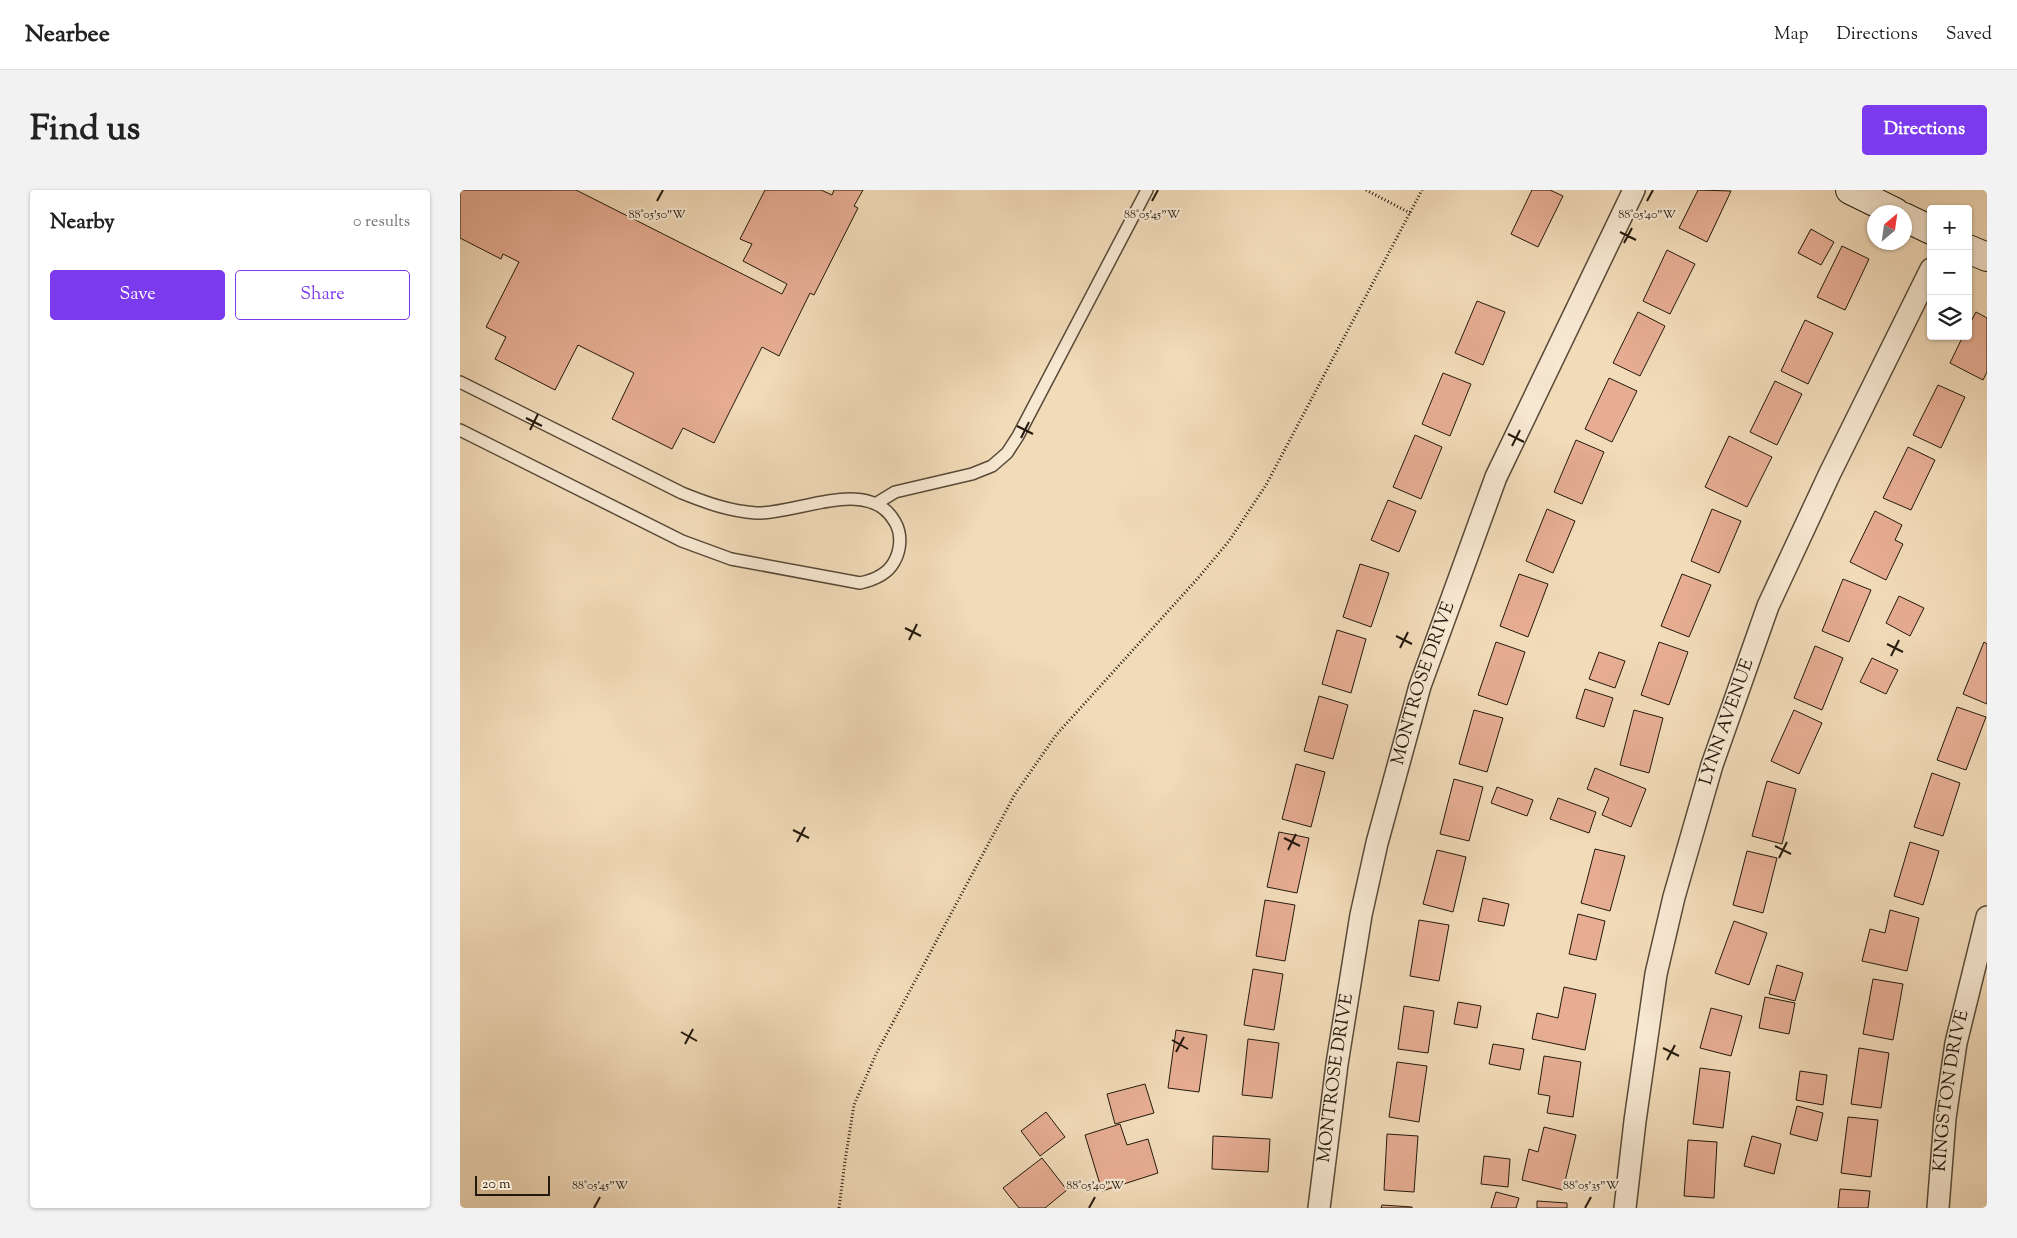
<!DOCTYPE html>
<html lang="en">
<head>
<meta charset="utf-8">
<style>
	:root { --surface:#fff; --page:#f2f2f2; --text:#222; --muted:#767676; --line:#e0e0e0; --accent:#7c3aed }
	body { margin:0; font-family:"Sorts Mill Goudy",serif; background:var(--page); color:var(--text) }
	.controls { position:absolute; right:15px; top:15px; display:grid; overflow:hidden; border-radius:5px; box-shadow:0 1px 4px #0004 }
	.controls button { width:45px; height:45px; display:grid; place-items:center; padding:0; border:0; border-bottom:1px solid var(--line); background:var(--surface); color:var(--text); font:25px sans-serif }
	.compass { position:absolute; left:1407px; top:15px; width:45px; height:45px; border-radius:50%; background:var(--surface); box-shadow:0 1px 4px #0004; rotate:29deg }
	.scale { position:absolute; left:15px; bottom:12px; width:75px; box-sizing:border-box; padding-left:5px; border:2px solid #23190c; border-top:0; font-size:14px; line-height:18px; white-space:nowrap; color:#23190c; -webkit-text-stroke:4px #f7e8d2; paint-order:stroke }
	.list { margin:0; padding:0; list-style:none }
	h2 { display:flex; justify-content:space-between; align-items:center; height:65px; margin:0; padding:0 20px; font-size:21px }
	h2 small { font-size:16px; font-weight:400; color:var(--muted) }
	.actions { display:flex; gap:10px; padding:15px 20px }
	.actions a { flex:1; padding:11px 0; border:1px solid var(--accent); border-radius:5px; text-align:center; font-size:18px; color:var(--accent) }
	.actions .main { background:var(--accent); color:#fff }
	.icon { flex:none; width:28px; height:28px; fill:none; stroke:currentColor; stroke-width:2; stroke-linecap:round; stroke-linejoin:round }
	.map { position:relative; flex:none; width:1527px; height:1018px; overflow:hidden; border-radius:5px }
	header { display:flex; align-items:center; gap:30px; box-sizing:border-box; height:70px; padding:0 25px; background:var(--surface); border-bottom:1px solid var(--line) }
	header strong { font-size:24px }
	nav { display:flex; gap:28px; margin-inline-start:auto; font-size:18px }
	.intro { display:flex; align-items:center; justify-content:space-between; box-sizing:border-box; height:120px; padding:0 30px }
	h1 { margin:0; font-size:35px }
	.button { padding:12px 22px; border-radius:5px; background:var(--accent); color:#fff; font-size:18px; font-weight:700 }
	main { display:flex; gap:30px; padding:0 30px }
	aside { flex:1; background:var(--surface); border-radius:5px; box-shadow:0 1px 4px #0004 }
	.map>svg:first-child { display:block }
	.building { fill:#e6ad93; stroke:#23190c }
	.lines { fill:none; stroke-linecap:round; stroke-linejoin:round }
	.lane-casing { stroke:#574a37; stroke-width:14 }
	.street-casing { stroke:#574a37; stroke-width:24 }
	.secondary-casing { stroke:#23190c; stroke-width:30 }
	.path { stroke:#23190c; stroke-width:3; stroke-dasharray:1 2.5; stroke-linecap:butt }
	.lane { stroke:#f7e8d2; stroke-width:11 }
	.street { stroke:#f7e8d2; stroke-width:21 }
	.secondary { stroke:#f7e8d2; stroke-width:28 }
	.ticks { fill:none; stroke:#23190c; stroke-width:2 }
	.labels { text-anchor:middle; dominant-baseline:central; stroke-width:4.5; stroke-linejoin:round; paint-order:stroke }
	.street-label { font-size:18px; fill:#23190c; stroke:#f7e8d2 }
	.ticks-label { font-size:12px; text-anchor:middle; fill:#23190c; stroke:#f7e8d2; stroke-width:4.5; stroke-linejoin:round; paint-order:stroke }
</style>
</head>
<body>
<header>
<strong>Nearbee</strong>
<nav><a>Map</a><a>Directions</a><a>Saved</a></nav>
</header>
<div class="intro"><h1>Find us</h1><a class="button">Directions</a></div>
<main>
<aside>
<h2>Nearby<small>0 results</small></h2>
<ul class="list">
</ul>
<div class="actions"><a class="main">Save</a><a>Share</a></div>
</aside>
<div class="map">
<svg width="1527" height="1018" viewBox="0 0 1527 1018">
	<rect width="100%" height="100%" fill="#f2dbb9"/>
	<filter id="stains"><feTurbulence type="fractalNoise" baseFrequency=".004" numOctaves="4"/><feColorMatrix values="0 0 0 0 .2 0 0 0 0 .09 0 0 0 0 .02 0 0 0 .5 -.17"/></filter>
	<radialGradient id="worn" r=".72"><stop offset=".6" stop-color="#630" stop-opacity="0"/><stop offset="1" stop-color="#630" stop-opacity=".3"/></radialGradient>
	<g class="building">
		<polygon points="0,0 116,0 322,104 327,94 283,71 292,54 280,49 305,0 361,0 372,5 374,0 403,0 394,16 398,18 354,105 350,103 319,166 302,157 254,253 223,238 212,259 152,229 174,183 118,155 95,200 35,169 46,147 26,137 59,72 43,64 41,69 0,48"/>
		<polygon points="1072,0 1090,0 1103,6 1078,57 1051,44"/>
		<polygon points="1238,0 1271,1 1247,52 1219,38"/>
		<polygon points="1351,39 1374,52 1361,75 1338,63"/>
		<polygon points="1382,56 1409,69 1385,120 1357,107"/>
		<polygon points="1207,60 1235,74 1210,124 1183,111"/>
		<polygon points="1017,111 1045,122 1023,175 995,163"/>
		<polygon points="1178,122 1205,136 1180,186 1153,173"/>
		<polygon points="1516,122 1527,128 1527,182 1523,190 1490,173 1503,146 1508,146 1508,137"/>
		<polygon points="1345,130 1373,143 1348,194 1321,181"/>
		<polygon points="983,183 1011,194 990,246 962,234"/>
		<polygon points="1149,188 1177,201 1152,252 1125,239"/>
		<polygon points="1315,191 1342,204 1317,255 1290,242"/>
		<polygon points="1478,195 1505,207 1481,258 1453,245"/>
		<polygon points="955,245 982,257 961,309 933,297"/>
		<polygon points="1269,246 1312,267 1287,317 1245,297"/>
		<polygon points="1116,250 1144,262 1122,314 1094,302"/>
		<polygon points="1448,257 1475,270 1451,320 1423,308"/>
		<polygon points="928,310 956,321 939,362 911,350"/>
		<polygon points="1087,319 1115,331 1093,383 1066,371"/>
		<polygon points="1252,319 1281,331 1259,383 1231,371"/>
		<polygon points="1415,321 1442,335 1435,350 1443,354 1426,390 1390,372"/>
		<polygon points="900,374 929,383 911,437 883,427"/>
		<polygon points="1059,384 1088,394 1068,447 1040,436"/>
		<polygon points="1222,384 1251,395 1229,447 1201,436"/>
		<polygon points="1383,389 1411,400 1389,452 1362,441"/>
		<polygon points="1439,406 1464,418 1450,446 1426,433"/>
		<polygon points="877,440 906,449 891,503 862,494"/>
		<polygon points="1036,452 1065,462 1047,515 1018,505"/>
		<polygon points="1199,452 1228,462 1209,515 1181,505"/>
		<polygon points="1524,452 1527,454 1527,514 1503,504"/>
		<polygon points="1355,456 1383,468 1362,520 1334,508"/>
		<polygon points="1139,462 1165,471 1155,498 1129,489"/>
		<polygon points="1412,468 1438,480 1426,504 1400,492"/>
		<polygon points="1125,499 1153,508 1144,537 1116,528"/>
		<polygon points="859,506 888,515 873,569 844,561"/>
		<polygon points="1497,517 1526,527 1506,580 1477,570"/>
		<polygon points="1014,520 1043,528 1027,582 999,574"/>
		<polygon points="1174,520 1203,528 1189,583 1160,575"/>
		<polygon points="1334,520 1362,533 1339,584 1311,571"/>
		<polygon points="836,574 865,582 851,637 822,629"/>
		<polygon points="1135,578 1186,599 1171,637 1142,625 1149,608 1127,599"/>
		<polygon points="1472,583 1500,593 1483,646 1454,637"/>
		<polygon points="994,589 1023,597 1009,651 980,644"/>
		<polygon points="1307,591 1336,599 1322,654 1292,646"/>
		<polygon points="1037,597 1073,610 1067,626 1031,613"/>
		<polygon points="1098,608 1136,622 1129,643 1090,629"/>
		<polygon points="819,642 849,648 837,703 807,697"/>
		<polygon points="1450,652 1479,661 1463,715 1434,706"/>
		<polygon points="1135,659 1165,666 1150,721 1121,713"/>
		<polygon points="977,660 1006,667 993,722 963,714"/>
		<polygon points="1287,661 1317,668 1303,723 1273,715"/>
		<polygon points="1023,708 1049,714 1044,736 1018,731"/>
		<polygon points="805,710 835,715 825,771 796,766"/>
		<polygon points="1430,720 1459,728 1447,781 1402,771 1410,739 1425,743"/>
		<polygon points="1118,724 1145,731 1136,770 1109,764"/>
		<polygon points="959,730 989,735 979,791 950,786"/>
		<polygon points="1274,731 1307,743 1289,795 1255,783"/>
		<polygon points="1317,775 1343,783 1335,811 1309,804"/>
		<polygon points="793,779 823,784 814,840 784,835"/>
		<polygon points="1413,789 1443,794 1433,850 1403,844"/>
		<polygon points="1104,797 1136,804 1125,860 1072,849 1077,823 1098,828"/>
		<polygon points="1305,807 1335,813 1329,844 1299,838"/>
		<polygon points="998,812 1021,816 1017,838 994,834"/>
		<polygon points="944,816 974,821 968,863 938,859"/>
		<polygon points="1251,818 1282,826 1271,866 1240,858"/>
		<polygon points="716,840 747,845 739,902 708,898"/>
		<polygon points="788,849 819,853 812,908 782,905"/>
		<polygon points="1033,854 1064,859 1060,880 1029,874"/>
		<polygon points="1399,858 1429,863 1421,918 1391,914"/>
		<polygon points="1084,866 1121,872 1113,927 1087,923 1090,906 1078,904"/>
		<polygon points="937,872 967,876 959,932 929,927"/>
		<polygon points="1240,878 1270,882 1263,938 1233,934"/>
		<polygon points="1340,881 1367,885 1363,915 1336,910"/>
		<polygon points="685,894 694,923 655,934 647,904"/>
		<polygon points="1337,916 1363,923 1357,951 1330,944"/>
		<polygon points="586,922 605,947 580,966 561,941"/>
		<polygon points="1388,927 1418,930 1411,987 1381,983"/>
		<polygon points="660,934 667,955 688,949 698,983 642,1001 625,945"/>
		<polygon points="1084,937 1116,945 1103,1000 1062,990 1069,959 1078,962"/>
		<polygon points="927,944 958,946 954,1002 924,1000"/>
		<polygon points="753,946 810,949 808,982 752,979"/>
		<polygon points="1292,946 1321,954 1314,984 1284,976"/>
		<polygon points="1228,950 1257,952 1254,1008 1224,1006"/>
		<polygon points="1024,966 1050,969 1048,997 1021,994"/>
		<polygon points="582,968 607,1000 585,1018 559,1018 543,998"/>
		<polygon points="1380,999 1410,1001 1408,1018 1378,1018"/>
		<polygon points="1036,1002 1059,1008 1056,1018 1031,1018"/>
		<polygon points="1077,1011 1107,1013 1107,1018 1077,1018"/>
		<polygon points="922,1015 952,1017 952,1018 921,1018"/>
	</g>
	<g class="lines">
		<g class="lane-casing">
			<g id="lane">
				<path d="M0,192L222,303C247,313 269,321 296,323C337,325 409,285 435,332C442,344 441,360 434,372C427,385 414,390 400,393L271,369L222,351L0,240"/>
				<polyline points="417,313 435,302 512,284 532,276 547,263 558,246 687,0"/>
			</g>
		</g>
		<g class="street-casing">
			<g id="street">
				<path id="s1" d="M859,1018L877,874L901,725L917,653L960,496L1036,287L1174,0"/>
				<path id="s2" d="M1165,1018L1175,931L1196,784L1214,707L1252,575L1308,416L1370,283L1471,79"/>
				<path id="s3" d="M1478,1018L1485,928L1496,853L1527,727"/>
			</g>
		</g>
		<g class="secondary-casing">
			<g id="secondary">
				<polyline points="1390,0 1435,22"/>
				<polyline points="1444,27 1471,40"/>
				<polyline points="1508,59 1527,67"/>
			</g>
		</g>
		<g class="path">
			<polyline points="906,0 950,23"/>
			<polyline points="379,1018 385,971 394,915 416,864 555,604 596,545 739,387 769,351 806,295 962,0"/>
		</g>
		<use href="#lane" class="lane"/>
		<use href="#street" class="street"/>
		<use href="#secondary" class="secondary"/>
	</g>
	<path class="ticks" d="M197,11L203,0M692,11L698,0M1187,11L1193,0M1160,42L1176,50M1164,53L1172,38M66,228L82,236M557,236L573,244M70,240L78,224M1048,244L1064,252M561,248L569,232M1052,256L1060,240M445,438L461,446M936,446L952,454M449,450L457,434M1427,454L1443,462M940,458L948,442M1431,466L1439,450M333,640L349,648M824,648L840,656M337,652L345,637M1315,656L1331,664M828,660L836,644M1319,668L1327,652M221,842L237,851M712,850L728,859M225,854L233,839M1203,858L1219,866M716,862L724,847M1207,870L1215,855M134,1018L140,1007M629,1018L635,1007M1125,1018L1131,1007"/>
	<g class="labels">
		<g class="street-label">
			<text stroke="none"><textPath href="#s1" startOffset="536">MONTROSE DRIVE</textPath></text>
			<text stroke="none"><textPath href="#s2" startOffset="498">LYNN AVENUE</textPath></text>
			<text stroke="none"><textPath href="#s1" startOffset="131">MONTROSE DRIVE</textPath></text>
			<text stroke="none"><textPath href="#s3" startOffset="118">KINGSTON DRIVE</textPath></text>
		</g>
	</g>
	<g class="ticks-label">
		<text x="197" y="28">88°05'50"W</text>
		<text x="692" y="28">88°05'45"W</text>
		<text x="1187" y="28">88°05'40"W</text>
		<text x="140" y="999">88°05'45"W</text>
		<text x="635" y="999">88°05'40"W</text>
		<text x="1131" y="999">88°05'35"W</text>
	</g>
	<rect width="100%" height="100%" filter="url(#stains)"/>
	<rect width="100%" height="100%" fill="url(#worn)"/>
</svg>
<div class="controls">
<button>+</button>
<button>−</button>
<button><svg class="icon" aria-label="layers" viewBox="0 0 24 24"><path d="M12 4l9 5-9 5-9-5zM3 14l9 5 9-5"/></svg></button>
</div>
<svg class="compass" viewBox="-18 -18 36 36"><path d="M0-13l5 13h-10z" fill="#e53935"/><path d="M0 13l5-13h-10z" fill="#767676"/></svg>
<div class="scale">20 m</div>
</div>
</main>
</body>
</html>
